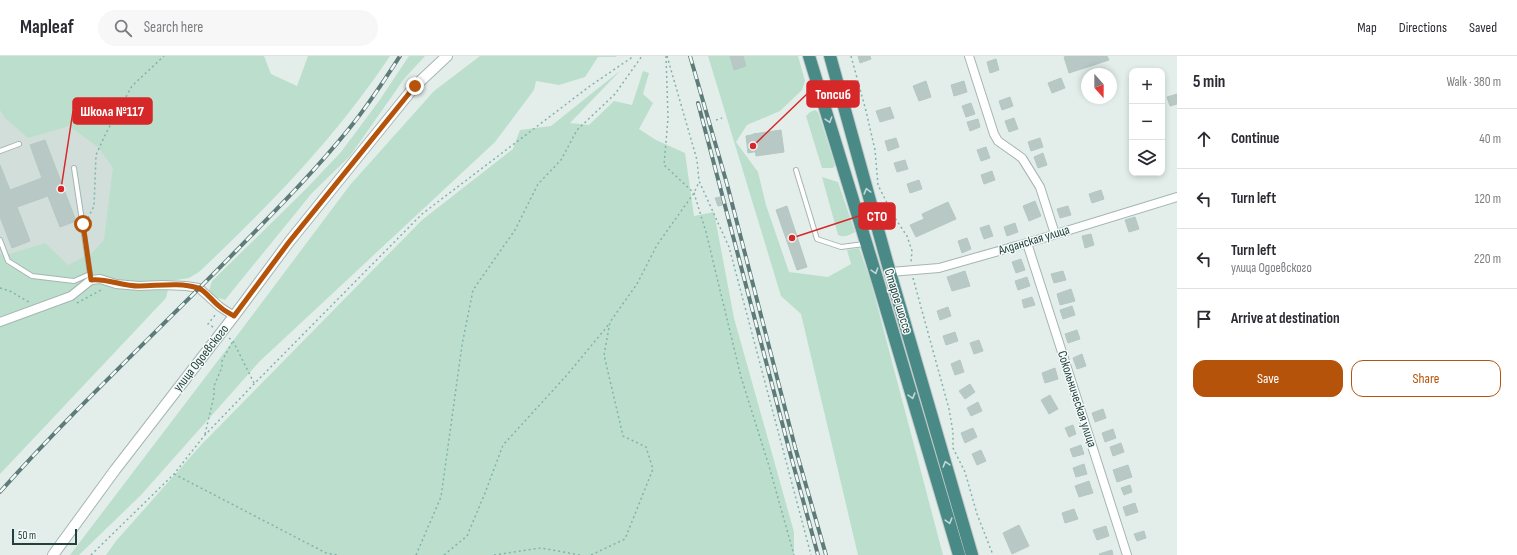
<!DOCTYPE html>
<html lang="en">
<head>
<meta charset="utf-8">
<style>
	:root { --surface:#fff; --page:#f7f7f7; --text:#2b2b33; --muted:#7c7c81; --line:#e1e1e2; --accent:#b45309 }
	body { margin:0; font-family:"Sofia Sans Condensed",sans-serif; background:var(--page); color:var(--text) }
	.controls { position:absolute; right:12px; top:12px; display:grid; overflow:hidden; border-radius:8px; box-shadow:0 2px 6px #0003 }
	.controls button { width:36px; height:36px; display:grid; place-items:center; padding:0; border:0; border-bottom:1px solid var(--line); background:var(--surface); color:var(--text); font:20px sans-serif }
	.compass { position:absolute; left:1081px; top:12px; width:36px; height:36px; border-radius:50%; background:var(--surface); box-shadow:0 2px 6px #0003; rotate:159deg }
	.scale { position:absolute; left:12px; bottom:10px; width:65px; box-sizing:border-box; padding-left:4px; border:2px solid #22403d; border-top:0; font-size:11px; line-height:14px; white-space:nowrap; color:#22403d; -webkit-text-stroke:3px #f4faf8; paint-order:stroke }
	.stop { position:absolute; width:12px; height:12px; margin:-9px; border:3px solid #b45309; border-radius:50%; background:#fff }
	.stop.end { background:#b45309; border-color:#fff; box-shadow:0 1px 4px #0008 }
	.list { margin:0; padding:0; list-style:none }
	h2 { display:flex; justify-content:space-between; align-items:center; height:52px; margin:0; padding:0 16px; font-size:17px }
	h2 small { font-size:13px; font-weight:400; color:var(--muted) }
	.list li { display:grid; grid-template-columns:26px 1fr auto; gap:12px; align-items:center; box-sizing:border-box; height:60px; padding:0 16px; border-top:1px solid var(--line) }
	.list b { display:block; font-size:15px; white-space:nowrap }
	.list p { margin:0; font-size:13px; white-space:nowrap; color:var(--muted) }
	.list em { font-size:13px; font-style:normal; color:var(--muted) }
	.actions { display:flex; gap:8px; padding:12px 16px }
	.actions a { flex:1; padding:9px 0; border:1px solid var(--accent); border-radius:12px; text-align:center; font-size:14px; color:var(--accent) }
	.actions .main { background:var(--accent); color:#fff }
	.icon { flex:none; width:22px; height:22px; fill:none; stroke:currentColor; stroke-width:2; stroke-linecap:round; stroke-linejoin:round }
	.map { position:relative; flex:none; width:1177px; height:499px; overflow:hidden }
	header { display:flex; align-items:center; gap:24px; box-sizing:border-box; height:56px; padding:0 20px; background:var(--surface); border-bottom:1px solid var(--line) }
	header strong { font-size:19px }
	nav { display:flex; gap:22px; margin-inline-start:auto; font-size:14px }
	.search { width:280px; height:36px; background:var(--page); display:flex; align-items:center; gap:10px; box-sizing:border-box; padding:0 14px; border-radius:22px; color:var(--muted); font-size:15px }
	main { display:flex }
	aside { flex:1; background:var(--surface) }
	.map>svg:first-child { display:block }
	.built { fill:#d1deda }
	.green { fill:#bbdfcc }
	.building { fill:#b8c9c5; stroke:#b5c8c3 }
	.lines { fill:none; stroke-linecap:round; stroke-linejoin:round }
	.service-casing { stroke:#a5b6b3; stroke-width:6 }
	.minor-casing { stroke:#a5b6b3; stroke-width:10 }
	.tertiary-casing { stroke:#a5b6b3; stroke-width:12 }
	.trunk-casing { stroke:#c1cac9; stroke-width:14 }
	.path { stroke:#82b2ac; stroke-width:1.5; stroke-dasharray:2 3; stroke-linecap:butt }
	.service { stroke:#fff; stroke-width:4 }
	.minor { stroke:#fff; stroke-width:8 }
	.tertiary { stroke:#fff; stroke-width:10 }
	.trunk { stroke:#498986; stroke-width:12 }
	.rail-casing { stroke:#5d7b79; stroke-width:4 }
	.rail { stroke:#f4faf8; stroke-width:2.5; stroke-dasharray:8; stroke-linecap:butt }
	.oneway { stroke:#c1d8d6 }
	.route { stroke:#b45309; stroke-width:5 }
	.labels { text-anchor:middle; dominant-baseline:central; stroke-width:3; stroke-linejoin:round; paint-order:stroke }
	.street-label { font-size:13px; fill:#22403d; stroke:#f4faf8 }
	.leader { fill:none; stroke:#d62828; stroke-width:1.5 }
	.callout-dot { fill:#d62828; stroke:#f4faf8; stroke-width:1.5 }
	.callout { fill:#d62828; stroke:#d62828; stroke-width:1.5 }
	.callout-label { font-size:14px; text-anchor:middle; font-weight:bold; fill:#fff }
</style>
</head>
<body>
<header>
<strong>Mapleaf</strong>
<div class="search"><svg class="icon" aria-label="search" viewBox="0 0 24 24"><circle cx="10" cy="10" r="6"/><path d="M15 15l6 6"/></svg>Search here</div>
<nav><a>Map</a><a>Directions</a><a>Saved</a></nav>
</header>
<main>
<div class="map">
<svg width="1177" height="499" viewBox="0 0 1177 499">
	<rect width="100%" height="100%" fill="#e3eeeb"/>
	<polygon class="built" points="0,5 144,52 99,214 0,227"/>
	<g class="green">
		<path d="M0,0H264L271,18L297,30L308,0H390C337,80 269,150 199,216L189,222L170,225L166,242L0,418V197L3,200L45,187L68,209L92,197L104,184L113,112L98,91L69,70L28,82L5,62L0,54Z"/>
		<polygon points="409,0 425,0 404,23 350,100 312,137 225,244 212,240 209,234 212,225 306,133 341,96 379,45"/>
		<polygon points="480,0 616,0 616,1 598,1 585,21 559,29 536,25 534,34 495,86 259,306 141,439 79,499 70,499 242,273 350,129 434,35"/>
		<polygon points="708,0 798,0 805,25 802,34 780,55 747,69 736,86 758,116 766,149 789,216 828,221 851,208 847,194 859,192 871,226 943,499 858,499 801,258 781,240"/>
		<polygon points="621,14 570,67 589,69 614,45 632,49 643,15 649,17 643,38 653,47 639,73 656,84 685,97 694,160 714,156 734,262 794,476 794,499 106,499 116,485 201,389 422,164 513,93 520,74 551,70"/>
		<polygon points="815,54 818,56 835,109 833,112 822,112 806,60 810,56"/>
		<path d="M822,121L838,126L855,176C849,179 845,182 838,179Z"/>
	</g>
	<g class="building">
		<polygon points="730,0 743,0 746,10 734,14"/>
		<polygon points="858,0 870,0 871,3 860,7"/>
		<polygon points="1067,0 1107,0 1109,4 1069,17 1064,1"/>
		<polygon points="996,3 999,14 990,17 987,6"/>
		<polygon points="1061,22 1065,32 1052,37 1048,27"/>
		<polygon points="926,25 931,41 919,45 913,30"/>
		<polygon points="964,25 967,36 954,40 951,29"/>
		<polygon points="1177,38 1177,48 1170,50 1167,41"/>
		<polygon points="1010,41 1013,50 1002,54 999,45"/>
		<polygon points="971,47 975,58 966,61 962,50"/>
		<polygon points="890,51 894,62 880,66 876,55"/>
		<polygon points="1014,62 1018,73 1009,76 1005,65"/>
		<polygon points="978,63 980,71 970,75 967,66"/>
		<polygon points="781,74 784,96 756,100 753,78"/>
		<polygon points="756,78 759,95 748,97 746,80"/>
		<polygon points="896,82 899,91 888,95 885,85"/>
		<polygon points="1040,82 1043,91 1031,95 1028,86"/>
		<polygon points="45,84 76,165 60,171 48,140 17,151 30,185 12,192 0,161 0,109 10,134 42,122 30,89"/>
		<polygon points="986,91 990,102 981,105 977,94"/>
		<polygon points="1043,97 1047,109 1038,112 1034,101"/>
		<polygon points="905,104 908,113 897,116 894,107"/>
		<polygon points="992,115 995,124 984,128 981,119"/>
		<polygon points="919,124 922,133 910,137 907,128"/>
		<polygon points="1101,134 1104,143 1092,147 1089,138"/>
		<polygon points="720,141 722,149 718,150 715,142"/>
		<polygon points="1035,145 1041,160 1029,165 1023,150"/>
		<polygon points="948,146 956,163 916,181 910,169 924,163 922,158"/>
		<polygon points="787,150 807,211 797,214 776,154"/>
		<polygon points="1068,150 1071,159 1060,162 1057,153"/>
		<polygon points="1135,161 1139,173 1129,176 1125,164"/>
		<polygon points="1015,167 1018,176 1007,180 1004,171"/>
		<polygon points="989,169 993,180 984,183 980,172"/>
		<polygon points="1091,178 1094,189 1085,192 1082,180"/>
		<polygon points="967,182 971,193 962,197 958,185"/>
		<polygon points="1021,203 1025,214 1016,217 1012,206"/>
		<polygon points="965,215 970,230 952,235 947,221"/>
		<polygon points="1063,215 1066,224 1054,227 1051,218"/>
		<polygon points="1027,221 1030,230 1018,234 1015,225"/>
		<polygon points="1071,233 1075,245 1060,249 1057,238"/>
		<polygon points="1032,241 1035,249 1024,252 1022,244"/>
		<polygon points="1072,250 1075,259 1063,263 1060,254"/>
		<polygon points="948,251 951,260 940,264 937,255"/>
		<polygon points="1077,274 1080,283 1068,287 1065,278"/>
		<polygon points="955,276 958,285 946,289 943,280"/>
		<polygon points="979,284 983,295 974,298 970,287"/>
		<polygon points="1082,298 1086,310 1077,313 1073,302"/>
		<polygon points="960,304 964,316 955,319 951,308"/>
		<polygon points="1055,312 1058,323 1045,327 1042,317"/>
		<polygon points="970,328 975,336 965,343 959,335"/>
		<polygon points="1050,339 1058,353 1049,358 1041,344"/>
		<polygon points="978,346 982,355 971,360 967,352"/>
		<polygon points="1103,353 1106,362 1095,366 1092,357"/>
		<polygon points="1073,369 1076,378 1069,381 1065,372"/>
		<polygon points="973,372 977,381 965,387 961,377"/>
		<polygon points="1113,373 1116,382 1105,386 1102,377"/>
		<polygon points="1121,387 1124,396 1113,400 1110,391"/>
		<polygon points="1081,389 1084,398 1073,401 1070,393"/>
		<polygon points="981,394 986,405 977,409 972,398"/>
		<polygon points="1084,408 1087,418 1076,421 1073,412"/>
		<polygon points="1128,409 1132,421 1117,426 1113,414"/>
		<polygon points="1089,425 1093,437 1079,441 1075,430"/>
		<polygon points="1130,429 1132,436 1124,439 1121,432"/>
		<polygon points="1135,447 1138,456 1126,460 1123,451"/>
		<polygon points="1074,453 1078,463 1065,467 1062,457"/>
		<polygon points="1019,469 1029,490 1012,498 1003,477"/>
		<polygon points="1106,470 1109,480 1097,484 1093,474"/>
		<polygon points="1144,475 1146,482 1137,485 1134,478"/>
		<polygon points="1112,494 1113,499 1100,499 1099,498"/>
	</g>
	<g class="lines">
		<g class="service-casing">
			<g id="service">
				<polyline points="0,95 19,88"/>
				<polyline points="74,112 91,224"/>
				<polyline points="796,114 817,183 841,191 864,188"/>
				<polyline points="0,184 8,205 32,220 74,225 90,218"/>
			</g>
		</g>
		<g class="minor-casing">
			<g id="minor">
				<polyline points="969,0 994,78 998,85 1022,102 1040,131 1055,178"/>
				<polyline points="1027,187 1127,499"/>
				<polyline points="890,216 939,212 1027,187 1177,141"/>
				<polyline points="0,266 71,240 91,224 100,223 116,228 139,230 162,229 186,230 199,232 220,251 234,260"/>
			</g>
		</g>
		<g class="tertiary-casing">
			<polyline id="tertiary" points="53,499 115,414 234,260 289,186 415,30 447,0"/>
		</g>
		<g class="trunk-casing">
			<g id="trunk">
				<polyline points="809,0 879,229 959,499"/>
				<polyline points="830,0 887,206 972,499"/>
			</g>
		</g>
		<g class="path">
			<polyline points="666,0 668,62 664,109 694,137 706,176 741,321 769,410 794,499"/>
			<polyline points="667,0 697,104 699,125 729,191 811,499"/>
			<polyline points="851,0 866,55 875,94 878,129 893,159 907,180 912,195 911,206"/>
			<polyline points="716,64 722,62"/>
			<polyline points="88,162 94,150 96,99 106,77 132,30 164,0"/>
			<polyline points="913,222 949,353 953,376 953,392 965,416 977,458 993,499"/>
			<polyline points="0,232 10,235 29,246"/>
			<polyline points="77,247 103,233"/>
			<polyline points="213,271 208,268 216,258"/>
			<polyline points="229,282 233,285 254,327"/>
			<polyline points="205,378 214,340 214,330 222,311 222,305 233,285"/>
			<polyline points="174,418 326,497 338,499"/>
			<polyline points="91,499 174,418 204,380 254,328 422,158 590,30 634,0"/>
			<polyline points="416,499 441,441 462,289 473,234 515,174 538,128 561,104 577,74 615,38 642,0"/>
			<polyline points="444,499 467,480 485,437 503,389 567,319 610,267"/>
			<polyline points="494,499 541,492 580,499"/>
			<polyline points="591,499 625,483 653,413 646,391 623,380 604,299 610,266 637,228 657,189 694,137 699,126"/>
		</g>
		<use href="#service" class="service"/>
		<use href="#minor" class="minor"/>
		<use href="#tertiary" class="tertiary"/>
		<use href="#trunk" class="trunk"/>
		<g class="rail-casing">
			<g id="rail">
				<polyline points="690,0 727,128 795,391 826,499"/>
				<polyline points="698,47 789,393 818,499"/>
				<path d="M0,436C75,352 158,275 237,194C275,155 314,116 348,74C367,51 384,25 400,0"/>
			</g>
		</g>
		<use href="#rail" class="rail"/>
	</g>
	<defs><path id="oneway-chevron" d="M-2-3.5L2.5 0L-2 3.5" fill="none" stroke-width="1.6" stroke-linecap="round" stroke-linejoin="round"/></defs>
	<g class="oneway">
		<use href="#oneway-chevron" transform="translate(829 64) rotate(73)"/>
		<use href="#oneway-chevron" transform="translate(867 135) rotate(-105)"/>
		<use href="#oneway-chevron" transform="translate(875 215) rotate(73)"/>
		<use href="#oneway-chevron" transform="translate(912 340) rotate(74)"/>
		<use href="#oneway-chevron" transform="translate(946 408) rotate(-106)"/>
		<use href="#oneway-chevron" transform="translate(949 465) rotate(74)"/>
	</g>
	<g class="lines">
		<path class="route" d="M83,168L91,224C106,222 122,230 139,230C158,230 179,226 198,232C205,234 212,245 219,250C223,254 229,257 234,260L289,186L415,30"/>
	</g>
	<g class="labels">
		<g class="street-label">
			<text transform="translate(1034 184) rotate(-17)">Алданская улица</text>
			<text transform="translate(898 245) rotate(73)">Старое шоссе</text>
			<text transform="translate(201 302) rotate(-52)">улица Одоевского</text>
			<text transform="translate(1077 343) rotate(72)">Сокольническая улица</text>
		</g>
	</g>
	<path class="leader" d="M753 90L807 38M61 133L73 55M792 182L859 160"/>
	<g class="callout-dot">
		<circle cx="753" cy="90" r="4"/>
		<circle cx="61" cy="133" r="4"/>
		<circle cx="792" cy="182" r="4"/>
	</g>
	<g class="callout">
		<rect x="807" y="25" width="52" height="26" rx="4"/>
		<rect x="73" y="42" width="79" height="26" rx="4"/>
		<rect x="859" y="147" width="36" height="26" rx="4"/>
	</g>
	<g class="callout-label">
		<text x="833" y="43">Топсиб</text>
		<text x="112" y="60">Школа №117</text>
		<text x="877" y="165">СТО</text>
	</g>
</svg>
<div class="controls">
<button>+</button>
<button>−</button>
<button><svg class="icon" aria-label="layers" viewBox="0 0 24 24"><path d="M12 4l9 5-9 5-9-5zM3 14l9 5 9-5"/></svg></button>
</div>
<svg class="compass" viewBox="-18 -18 36 36"><path d="M0-13l5 13h-10z" fill="#e53935"/><path d="M0 13l5-13h-10z" fill="#7c7c81"/></svg>
<div class="scale">50 m</div>
<div class="stop" style="left:83px;top:168px"></div>
<div class="stop end" style="left:415px;top:30px"></div>
</div>
<aside>
<h2>5 min<small>Walk · 380 m</small></h2>
<ul class="list">
<li><svg class="icon" aria-label="ahead" viewBox="0 0 24 24"><path d="M12 20V5M6 11l6-6 6 6"/></svg><div><b>Continue</b></div><em>40 m</em></li>
<li><svg class="icon" aria-label="left" viewBox="0 0 24 24"><path d="M17 20v-9H6M10 6l-5 5 5 5"/></svg><div><b>Turn left</b></div><em>120 m</em></li>
<li><svg class="icon" aria-label="left" viewBox="0 0 24 24"><path d="M17 20v-9H6M10 6l-5 5 5 5"/></svg><div><b>Turn left</b><p>улица Одоевского</p></div><em>220 m</em></li>
<li><svg class="icon" aria-label="arrive" viewBox="0 0 24 24"><path d="M6 21V4h12l-3 4 3 4H6"/></svg><div><b>Arrive at destination</b></div></li>
</ul>
<div class="actions"><a class="main">Save</a><a>Share</a></div>
</aside>
</main>
</body>
</html>
